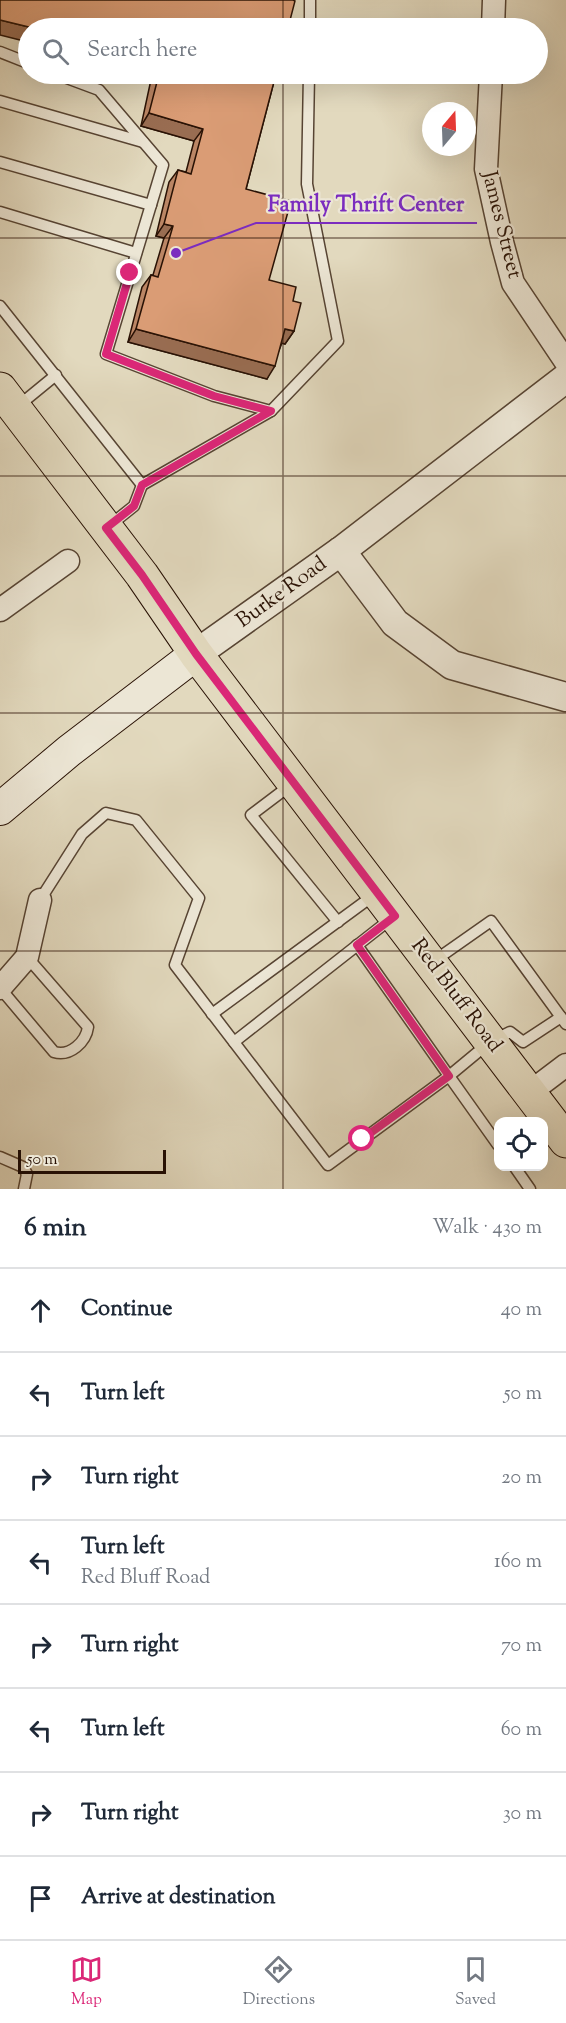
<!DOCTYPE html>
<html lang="en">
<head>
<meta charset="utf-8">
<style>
	:root { --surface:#fff; --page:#f2f2f3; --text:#1f2937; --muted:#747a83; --line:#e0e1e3; --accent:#db2777 }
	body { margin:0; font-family:"Sorts Mill Goudy",serif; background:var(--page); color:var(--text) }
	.controls { position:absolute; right:18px; bottom:18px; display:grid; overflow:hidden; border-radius:12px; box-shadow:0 6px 24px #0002 }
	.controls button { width:54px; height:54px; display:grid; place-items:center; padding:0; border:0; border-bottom:2px solid var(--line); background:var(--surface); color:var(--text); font:30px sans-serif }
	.compass { position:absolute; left:422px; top:102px; width:54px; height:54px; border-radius:50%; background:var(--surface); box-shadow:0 6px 24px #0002; rotate:19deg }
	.scale { position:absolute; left:18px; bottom:15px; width:148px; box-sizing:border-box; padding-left:6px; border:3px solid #291205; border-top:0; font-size:16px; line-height:21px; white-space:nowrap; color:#291205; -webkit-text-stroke:4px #ece6d5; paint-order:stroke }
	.stop { position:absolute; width:18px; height:18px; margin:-14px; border:4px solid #db2777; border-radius:50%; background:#fff }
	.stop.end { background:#db2777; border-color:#fff; box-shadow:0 2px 6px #0008 }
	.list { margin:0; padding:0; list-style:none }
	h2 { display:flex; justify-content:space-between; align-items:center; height:78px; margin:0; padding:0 24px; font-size:26px }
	h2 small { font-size:20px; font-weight:400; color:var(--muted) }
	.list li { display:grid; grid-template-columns:39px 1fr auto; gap:18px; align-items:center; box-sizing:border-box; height:84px; padding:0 24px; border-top:2px solid var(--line) }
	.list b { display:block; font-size:22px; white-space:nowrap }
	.list p { margin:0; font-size:20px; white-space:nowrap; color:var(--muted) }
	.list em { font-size:20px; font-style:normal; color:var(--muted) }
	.icon { flex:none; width:33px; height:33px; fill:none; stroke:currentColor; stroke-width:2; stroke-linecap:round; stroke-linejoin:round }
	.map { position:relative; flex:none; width:566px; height:1189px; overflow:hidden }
	.search { position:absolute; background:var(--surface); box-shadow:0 6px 24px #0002; left:18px; right:18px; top:18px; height:66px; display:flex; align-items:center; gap:15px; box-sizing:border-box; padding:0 21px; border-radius:33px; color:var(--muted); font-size:22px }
	.sheet { height:750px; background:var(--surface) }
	nav { display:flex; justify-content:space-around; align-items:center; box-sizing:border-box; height:84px; border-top:2px solid var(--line); background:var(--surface); font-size:16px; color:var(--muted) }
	nav a { display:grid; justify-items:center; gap:3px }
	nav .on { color:var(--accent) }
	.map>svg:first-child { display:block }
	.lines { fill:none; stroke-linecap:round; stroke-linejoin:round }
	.service-casing { stroke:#574433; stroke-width:13 }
	.minor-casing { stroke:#574433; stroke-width:25 }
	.tertiary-casing { stroke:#574433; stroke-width:31 }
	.secondary-casing { stroke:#291205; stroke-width:34 }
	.primary-casing { stroke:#291205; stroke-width:35 }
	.service { stroke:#ece6d5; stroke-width:10 }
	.minor { stroke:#ece6d5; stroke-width:22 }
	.tertiary { stroke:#ece6d5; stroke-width:28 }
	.secondary { stroke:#ece6d5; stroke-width:32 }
	.primary { stroke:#e2d9be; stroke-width:33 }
	.wall { fill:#bb8665; stroke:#291205; stroke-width:1.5 }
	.shaded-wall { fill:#996d52; stroke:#291205; stroke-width:1.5 }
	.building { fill:#da9c75; stroke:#291205; stroke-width:1.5 }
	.route { stroke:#db2777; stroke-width:8 }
	.grid { fill:none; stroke:#291205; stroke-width:1.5; stroke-opacity:0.55 }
	.labels { text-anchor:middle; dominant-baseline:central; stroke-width:4.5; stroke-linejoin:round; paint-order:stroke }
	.street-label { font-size:21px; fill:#291205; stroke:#ece6d5 }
	.leader { fill:none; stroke:#7b2cbf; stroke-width:2 }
	.callout-dot { fill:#7b2cbf; stroke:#ece6d5; stroke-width:2 }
	.callout-label { font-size:22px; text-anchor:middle; font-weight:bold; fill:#7b2cbf; stroke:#ece6d5; stroke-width:4.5; stroke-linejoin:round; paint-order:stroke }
</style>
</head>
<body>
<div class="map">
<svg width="566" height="1189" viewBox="0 0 566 1189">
	<rect width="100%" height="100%" fill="#e2d9be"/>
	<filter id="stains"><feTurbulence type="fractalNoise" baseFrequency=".00333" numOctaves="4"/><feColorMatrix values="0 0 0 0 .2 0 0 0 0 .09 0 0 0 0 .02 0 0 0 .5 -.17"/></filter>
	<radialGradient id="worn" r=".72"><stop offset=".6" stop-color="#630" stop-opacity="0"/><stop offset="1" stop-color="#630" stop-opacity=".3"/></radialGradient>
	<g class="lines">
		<g class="service-casing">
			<g id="service">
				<polyline points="310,28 310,0"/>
				<polyline points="0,52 28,63"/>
				<polyline points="56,74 99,90 163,165 106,354 214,396 271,411 338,341 307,184 309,74"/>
				<polyline points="0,101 143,142"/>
				<polyline points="0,162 151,205"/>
				<polyline points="0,212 136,253"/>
				<polyline points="0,306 142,485 271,411"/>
				<polyline points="17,407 56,375"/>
				<polyline points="109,526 134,506 142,485"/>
				<polyline points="292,784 251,815 338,922"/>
				<polyline points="40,900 82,834 106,813 136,820 199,898 175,965 328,1165 449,1076 498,1145"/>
				<polyline points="357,945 449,1076 490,1042 510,1032 523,1042 561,1017"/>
				<polyline points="434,961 491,921 566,1024"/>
				<path d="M0,988L54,1052C70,1057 86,1042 88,1027L27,957"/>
				<polyline points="212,1014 374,895"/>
				<polyline points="234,1042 392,918"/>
				<polyline points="0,1157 23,1167 27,1174 24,1189"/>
				<polyline points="514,1166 530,1189"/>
			</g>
		</g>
		<g class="minor-casing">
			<g id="minor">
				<polyline points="493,28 494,0"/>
				<polyline points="491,74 486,169 502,242 513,283 566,362"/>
				<polyline points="0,610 68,561"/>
				<polyline points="0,988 27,957 40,900"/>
				<polyline points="529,1093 566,1065"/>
			</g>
		</g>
		<g class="tertiary-casing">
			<g id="tertiary">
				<polyline points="341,551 395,623 452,665 566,697"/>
				<polyline points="196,654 341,551 566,378"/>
			</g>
		</g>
		<g class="secondary-casing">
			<polyline id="secondary" points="0,809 69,751 196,654"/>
		</g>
		<g class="primary-casing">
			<polyline id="primary" points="0,389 142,575 196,654 566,1141"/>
		</g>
		<use href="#service" class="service"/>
		<use href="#minor" class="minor"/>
		<use href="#tertiary" class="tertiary"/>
		<use href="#secondary" class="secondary"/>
		<use href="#primary" class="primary"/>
	</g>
	<polygon class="wall" points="147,74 276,74 246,189 269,280 293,301 294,331 285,344 282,343 267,379 128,342 142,287 151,275 153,275 164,238 156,236 169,182 178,170 186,172 194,141 141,126 152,75"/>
	<g class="shaded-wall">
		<polygon points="0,20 33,28 28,28 28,42 0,35"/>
		<polygon points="149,113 203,129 194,141 141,126"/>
		<polygon points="164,224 173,226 164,238 156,236"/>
		<polygon points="136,329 275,366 267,379 128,342"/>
		<polygon points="285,329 294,331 285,344 277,342"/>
	</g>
	<g class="building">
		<polygon points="0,0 293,0 295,1 288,28 33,28 0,20"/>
		<polygon points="159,74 276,74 246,189 291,201 269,280 296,287 293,301 301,303 294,331 285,329 275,366 136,329 151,275 158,277 173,226 164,224 178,170 191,174 203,129 149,113"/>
	</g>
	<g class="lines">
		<polyline class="route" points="130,273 106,354 214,396 271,411 142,485 134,506 106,528 142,575 196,654 395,916 357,945 449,1076 362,1139"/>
	</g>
	<path class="grid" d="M283,0V28M283,74V1189M0,238H566M0,476H566M0,713H566M0,951H566"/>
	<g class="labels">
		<g class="street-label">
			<text transform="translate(501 225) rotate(76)">James Street</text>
			<text transform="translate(282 593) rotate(-36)">Burke Road</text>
			<text transform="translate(456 996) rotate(53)">Red Bluff Road</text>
		</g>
	</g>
	<path class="leader" d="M176 253L256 223H477"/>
	<circle class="callout-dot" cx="176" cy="253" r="6"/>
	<g class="callout-label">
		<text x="366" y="211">Family Thrift Center</text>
	</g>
	<rect width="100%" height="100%" filter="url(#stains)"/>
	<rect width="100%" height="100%" fill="url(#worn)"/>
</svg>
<div class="controls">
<button><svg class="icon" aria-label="locate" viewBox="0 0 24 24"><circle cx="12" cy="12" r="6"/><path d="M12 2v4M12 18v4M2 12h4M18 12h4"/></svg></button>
</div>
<svg class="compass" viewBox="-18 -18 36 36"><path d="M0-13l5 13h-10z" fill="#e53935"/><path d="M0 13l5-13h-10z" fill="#747a83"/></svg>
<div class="scale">50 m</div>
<div class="stop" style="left:362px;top:1139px"></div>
<div class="stop end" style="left:130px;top:273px"></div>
<div class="search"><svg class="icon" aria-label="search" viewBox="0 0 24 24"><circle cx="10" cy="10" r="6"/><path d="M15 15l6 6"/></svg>Search here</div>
</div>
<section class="sheet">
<h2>6 min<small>Walk · 430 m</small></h2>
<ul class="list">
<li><svg class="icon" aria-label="ahead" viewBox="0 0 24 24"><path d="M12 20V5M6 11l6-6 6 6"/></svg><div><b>Continue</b></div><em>40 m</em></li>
<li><svg class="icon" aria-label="left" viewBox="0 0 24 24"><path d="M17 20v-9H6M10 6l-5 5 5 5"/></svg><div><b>Turn left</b></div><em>50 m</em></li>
<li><svg class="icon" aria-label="right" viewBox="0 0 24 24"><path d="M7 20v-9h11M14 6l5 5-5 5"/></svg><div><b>Turn right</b></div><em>20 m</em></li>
<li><svg class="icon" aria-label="left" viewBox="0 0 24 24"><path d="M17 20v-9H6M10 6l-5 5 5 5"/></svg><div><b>Turn left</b><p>Red Bluff Road</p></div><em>160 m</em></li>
<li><svg class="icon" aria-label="right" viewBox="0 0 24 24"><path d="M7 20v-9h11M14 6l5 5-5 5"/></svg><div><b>Turn right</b></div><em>70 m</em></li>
<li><svg class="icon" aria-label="left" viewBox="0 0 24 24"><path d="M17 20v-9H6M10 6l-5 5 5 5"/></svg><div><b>Turn left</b></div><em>60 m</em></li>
<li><svg class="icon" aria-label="right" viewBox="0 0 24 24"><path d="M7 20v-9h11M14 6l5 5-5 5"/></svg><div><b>Turn right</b></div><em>30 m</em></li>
<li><svg class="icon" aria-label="arrive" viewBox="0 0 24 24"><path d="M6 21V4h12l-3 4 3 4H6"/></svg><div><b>Arrive at destination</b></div></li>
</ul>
</section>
<nav>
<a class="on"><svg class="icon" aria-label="map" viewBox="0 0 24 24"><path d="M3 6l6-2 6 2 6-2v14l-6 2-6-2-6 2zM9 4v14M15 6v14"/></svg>Map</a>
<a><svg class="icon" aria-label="directions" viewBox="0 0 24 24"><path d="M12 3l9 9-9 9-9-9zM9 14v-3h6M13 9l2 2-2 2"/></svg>Directions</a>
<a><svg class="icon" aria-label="saved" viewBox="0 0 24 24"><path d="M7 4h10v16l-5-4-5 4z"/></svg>Saved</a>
</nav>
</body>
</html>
